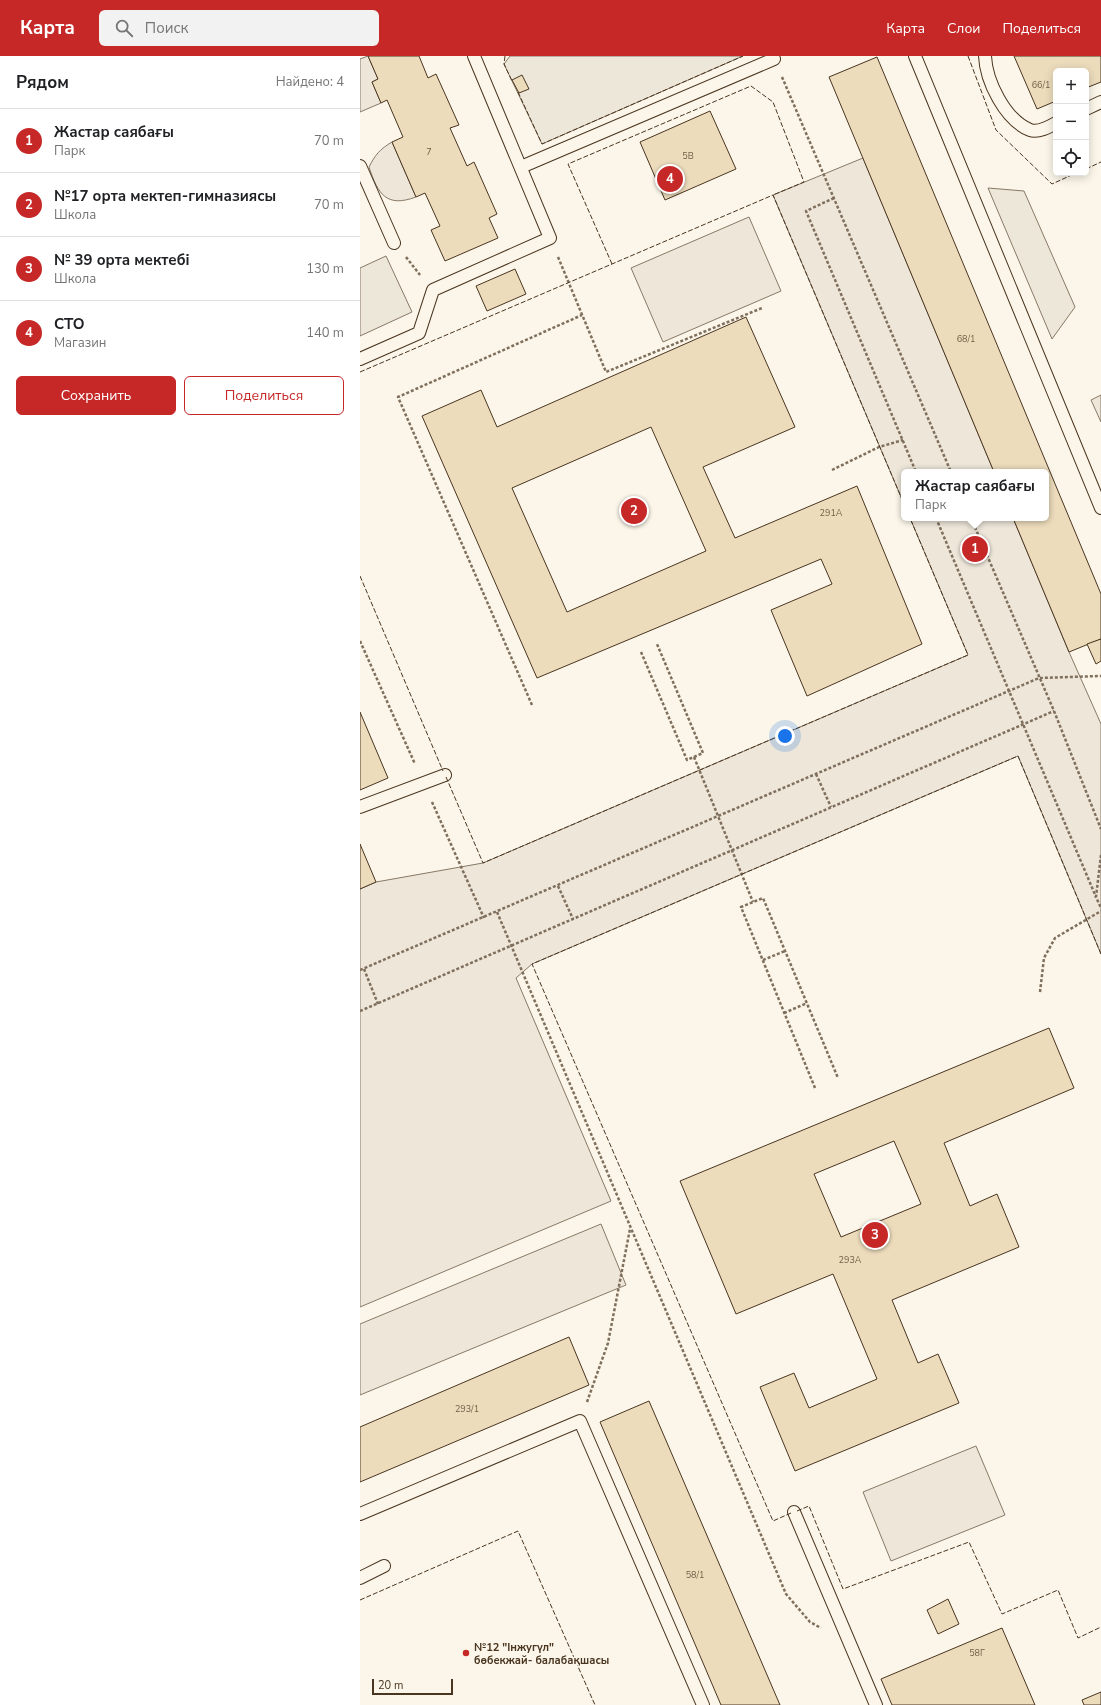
<!DOCTYPE html>
<html lang="ru">
<head>
<meta charset="utf-8">
<style>
	:root { --surface:#fff; --page:#f2f2f2; --text:#202124; --muted:#757577; --line:#e0e0e0; --accent:#c62828 }
	body { margin:0; font-family:"Nunito Sans",sans-serif; background:var(--page); color:var(--text) }
	.controls { position:absolute; right:12px; top:12px; display:grid; overflow:hidden; border-radius:6px; box-shadow:0 2px 10px #0003 }
	.controls button { width:36px; height:36px; display:grid; place-items:center; padding:0; border:0; border-bottom:1px solid var(--line); background:var(--surface); color:var(--text); font:20px sans-serif }
	.scale { position:absolute; left:12px; bottom:10px; width:81px; box-sizing:border-box; padding-left:4px; border:2px solid #4a3520; border-top:0; font-size:11px; line-height:14px; white-space:nowrap; color:#4a3520; -webkit-text-stroke:3px #fbf6e9; paint-order:stroke }
	.you { position:absolute; left:425px; top:680px; width:14px; height:14px; margin:-10px; border:3px solid #fff; border-radius:50%; background:#1a73e8; box-shadow:0 0 0 6px #1a73e833 }
	.badge { display:grid; place-items:center; width:26px; height:26px; border-radius:50%; background:var(--accent); color:#fff; font-size:13px; font-weight:700 }
	.pin { position:absolute; translate:-50% -50%; border:2px solid #fff; box-shadow:0 1px 4px #0006 }
	.popup { position:absolute; left:541px; top:413px; width:148px; height:52px; box-sizing:border-box; display:grid; place-content:center; border-radius:6px; background:var(--surface); filter:drop-shadow(0 1px 3px #0005); font-size:13px; white-space:nowrap; color:var(--muted) }
	.popup b { font-size:15px; color:var(--text) }
	.popup::after { content:''; position:absolute; left:50%; top:100%; margin-left:-8px; border:8px solid transparent; border-top-color:var(--surface) }
	.list { margin:0; padding:0; list-style:none }
	h2 { display:flex; justify-content:space-between; align-items:center; height:52px; margin:0; padding:0 16px; font-size:17px }
	h2 small { font-size:13px; font-weight:400; color:var(--muted) }
	.list li { display:grid; grid-template-columns:26px 1fr auto; gap:12px; align-items:center; box-sizing:border-box; height:64px; padding:0 16px; border-top:1px solid var(--line) }
	.list b { display:block; font-size:15px; white-space:nowrap }
	.list p { margin:0; font-size:13px; white-space:nowrap; color:var(--muted) }
	.list em { font-size:13px; font-style:normal; color:var(--muted) }
	.actions { display:flex; gap:8px; padding:12px 16px }
	.actions a { flex:1; padding:9px 0; border:1px solid var(--accent); border-radius:6px; text-align:center; font-size:14px; color:var(--accent) }
	.actions .main { background:var(--accent); color:#fff }
	.icon { flex:none; width:22px; height:22px; fill:none; stroke:currentColor; stroke-width:2; stroke-linecap:round; stroke-linejoin:round }
	.map { position:relative; flex:none; width:741px; height:1649px; overflow:hidden }
	header { display:flex; align-items:center; gap:24px; box-sizing:border-box; height:56px; padding:0 20px; background:var(--accent); color:#fff }
	header strong { font-size:19px }
	nav { display:flex; gap:22px; margin-inline-start:auto; font-size:14px }
	.search { width:280px; height:36px; background:var(--page); display:flex; align-items:center; gap:10px; box-sizing:border-box; padding:0 14px; border-radius:6px; color:var(--muted); font-size:15px }
	main { display:flex }
	aside { flex:1; background:var(--surface) }
	.map>svg:first-child { display:block }
	.green { fill:#ede6d9; stroke:#887966 }
	.parking { fill:#ede7d9; stroke:#887966 }
	.building { fill:#ecdcbc; stroke:#4a3520; fill-rule:evenodd }
	.lines { fill:none; stroke-linecap:round; stroke-linejoin:round }
	.lane-casing { stroke:#4a3520; stroke-width:14 }
	.path { stroke:#7f6f5c; stroke-width:2.5; stroke-dasharray:3 2; stroke-linecap:butt }
	.lane { stroke:#fbf6e9; stroke-width:12 }
	.fence { stroke:#4a3520; stroke-width:1; stroke-dasharray:5 2; stroke-linecap:butt }
	.poi-dot { fill:#c62828; stroke:#fbf6e9; stroke-width:1.5 }
	.labels { text-anchor:middle; dominant-baseline:central; stroke-width:3; stroke-linejoin:round; paint-order:stroke }
	.number-label { font-size:9px; fill:#725f47 }
	.poi-label { font-size:11px; font-weight:bold; fill:#4a3520; stroke:#fbf6e9; text-anchor:start }
</style>
</head>
<body>
<header>
<strong>Карта</strong>
<div class="search"><svg class="icon" aria-label="search" viewBox="0 0 24 24"><circle cx="10" cy="10" r="6"/><path d="M15 15l6 6"/></svg>Поиск</div>
<nav><a>Карта</a><a>Слои</a><a>Поделиться</a></nav>
</header>
<main>
<aside>
<h2>Рядом<small>Найдено: 4</small></h2>
<ul class="list">
<li><span class="badge">1</span><div><b>Жастар саябағы</b><p>Парк</p></div><em>70 m</em></li>
<li><span class="badge">2</span><div><b>№17 орта мектеп-гимназиясы</b><p>Школа</p></div><em>70 m</em></li>
<li><span class="badge">3</span><div><b>№ 39 орта мектебі</b><p>Школа</p></div><em>130 m</em></li>
<li><span class="badge">4</span><div><b>СТО</b><p>Магазин</p></div><em>140 m</em></li>
</ul>
<div class="actions"><a class="main">Сохранить</a><a>Поделиться</a></div>
</aside>
<div class="map">
<svg width="741" height="1649" viewBox="0 0 741 1649">
	<rect width="100%" height="100%" fill="#fbf6e9"/>
	<g class="green">
		<polygon points="8,0 18,23 12,26 21,47 0,56 0,3"/>
		<path d="M32,86L56,141C26,152 18,138 9,111C15,99 20,93 32,86Z"/>
		<polygon points="503,102 634,416 544,416 544,448 413,139"/>
		<polygon points="389,161 421,235 303,286 271,212"/>
		<polygon points="741,339 741,366 731,344"/>
		<polygon points="550,462 653,462 709,596 741,668 741,898 658,700 172,908 156,922 251,1145 0,1251 0,833 16,826 123,807 608,599"/>
		<polygon points="241,1168 266,1229 0,1339 0,1268"/>
		<polygon points="616,1390 645,1459 531,1505 503,1436"/>
	</g>
	<g class="parking">
		<polygon points="150,0 383,0 182,88 144,8"/>
		<polygon points="628,132 664,135 715,251 692,283"/>
		<polygon points="26,200 52,256 0,280 0,212"/>
	</g>
	<g class="building">
		<polygon points="8,0 59,0 68,22 76,18 99,69 90,72 107,110 114,106 137,158 129,162 138,182 85,205 71,174 80,170 65,137 56,141 32,86 43,81 27,44 21,47 12,26 18,23"/>
		<polygon points="654,0 741,0 741,26 726,32 726,15 696,15 696,45 677,53"/>
		<polygon points="517,1 741,538 741,583 709,596 653,462 686,462 686,416 634,416 469,21"/>
		<polygon points="162,19 169,33 159,37 152,24"/>
		<polygon points="350,55 376,113 305,144 280,86"/>
		<polygon points="155,213 166,238 127,255 116,230"/>
		<path d="M386,261L435,371L343,411L375,482L497,430L562,588L447,640L411,554L472,528L461,503L177,622L62,360L121,334L137,371ZM291,371L346,495L207,556L152,432Z"/>
		<polygon points="741,583 741,605 736,608 727,588"/>
		<polygon points="0,656 28,722 0,734"/>
		<polygon points="0,788 16,826 0,833"/>
		<path d="M689,972L714,1032L584,1087L610,1150L637,1138L659,1191L532,1244L558,1307L578,1298L599,1347L435,1415L400,1331L434,1317L449,1352L517,1323L473,1218L376,1258L320,1125ZM534,1085L561,1148L481,1181L454,1118Z"/>
		<polygon points="209,1281 229,1329 0,1426 0,1371"/>
		<polygon points="289,1345 420,1649 361,1649 240,1366"/>
		<polygon points="588,1543 599,1568 578,1578 567,1554"/>
		<polygon points="642,1572 675,1649 532,1649 521,1623"/>
		<polygon points="741,1636 741,1649 724,1649 722,1644"/>
	</g>
	<g class="lines">
		<g class="lane-casing">
			<g id="lane">
				<polyline points="555,0 741,452"/>
				<path d="M625,0C626,25 645,64 670,74C678,77 689,71 696,67"/>
				<polyline points="726,53 741,46"/>
				<polyline points="0,110 34,187"/>
				<polyline points="161,111 414,3"/>
				<polyline points="0,303 59,277 73,234 190,182 114,0"/>
				<polyline points="0,751 85,719"/>
				<polyline points="434,1456 516,1649"/>
				<polyline points="0,1458 220,1365 343,1649"/>
				<polyline points="0,1522 24,1510"/>
			</g>
		</g>
		<g class="path">
			<polyline points="422,21 591,416"/>
			<polyline points="474,142 446,155 556,416"/>
			<polyline points="46,201 60,219"/>
			<polyline points="198,201 246,316 402,252"/>
			<polyline points="472,414 519,391 543,384"/>
			<polyline points="576,462 736,841"/>
			<polyline points="611,462 694,655 741,773"/>
			<polyline points="0,585 55,708"/>
			<polyline points="281,596 327,704 343,697 297,588"/>
			<polyline points="172,649 38,341 222,259"/>
			<polyline points="334,701 393,846"/>
			<polyline points="456,718 471,751"/>
			<polyline points="72,746 124,862"/>
			<polyline points="741,799 736,841 741,852"/>
			<polyline points="198,830 213,863"/>
			<polyline points="137,856 426,1538 450,1566 461,1572"/>
			<polyline points="403,904 425,895"/>
			<polyline points="4,913 18,948"/>
			<polyline points="0,914 679,622 741,620"/>
			<polyline points="680,936 684,902 695,882 741,855"/>
			<polyline points="0,955 694,655"/>
			<polyline points="424,957 447,947"/>
			<polyline points="455,1032 381,851 403,842 478,1022"/>
			<polyline points="227,1346 248,1287 270,1173"/>
		</g>
		<use href="#lane" class="lane"/>
		<g class="fence">
			<polyline points="145,0 144,8 152,25"/>
			<polyline points="608,0 636,74 692,128 716,117"/>
			<polyline points="158,36 182,88 383,0"/>
			<polyline points="726,113 741,106"/>
			<polyline points="252,208 208,108 391,30 413,46 444,126 413,139"/>
			<polyline points="0,316 413,139 544,448"/>
			<polyline points="0,520 83,715"/>
			<polyline points="86,721 123,807 608,599 550,462"/>
			<polyline points="437,1455 449,1450 483,1533 609,1486 642,1558 698,1534 718,1582 741,1571"/>
			<polyline points="431,1457 413,1465 172,908 658,700 741,898"/>
			<polyline points="0,1544 158,1475 235,1649"/>
		</g>
	</g>
	<circle class="poi-dot" cx="106" cy="1597" r="4"/>
	<g class="labels">
		<g class="number-label">
			<text x="681" y="29">66/1</text>
			<text x="69" y="96">7</text>
			<text x="328" y="100">5В</text>
			<text x="606" y="283">68/1</text>
			<text x="471" y="457">291А</text>
			<text x="490" y="1204">293А</text>
			<text x="107" y="1353">293/1</text>
			<text x="335" y="1519">58/1</text>
			<text x="617" y="1597">58Г</text>
		</g>
		<g class="poi-label">
			<text x="114" y="1591">№12 "Інжугүл"<tspan x="114" dy="13">бөбекжай- балабақшасы</tspan></text>
		</g>
	</g>
</svg>
<div class="controls">
<button>+</button>
<button>−</button>
<button><svg class="icon" aria-label="locate" viewBox="0 0 24 24"><circle cx="12" cy="12" r="6"/><path d="M12 2v4M12 18v4M2 12h4M18 12h4"/></svg></button>
</div>
<div class="scale">20 m</div>
<div class="you"></div>
<div class="pin badge" style="left:615px;top:493px">1</div>
<div class="popup"><b>Жастар саябағы</b>Парк</div>
<div class="pin badge" style="left:274px;top:455px">2</div>
<div class="pin badge" style="left:515px;top:1179px">3</div>
<div class="pin badge" style="left:310px;top:123px">4</div>
</div>
</main>
</body>
</html>
